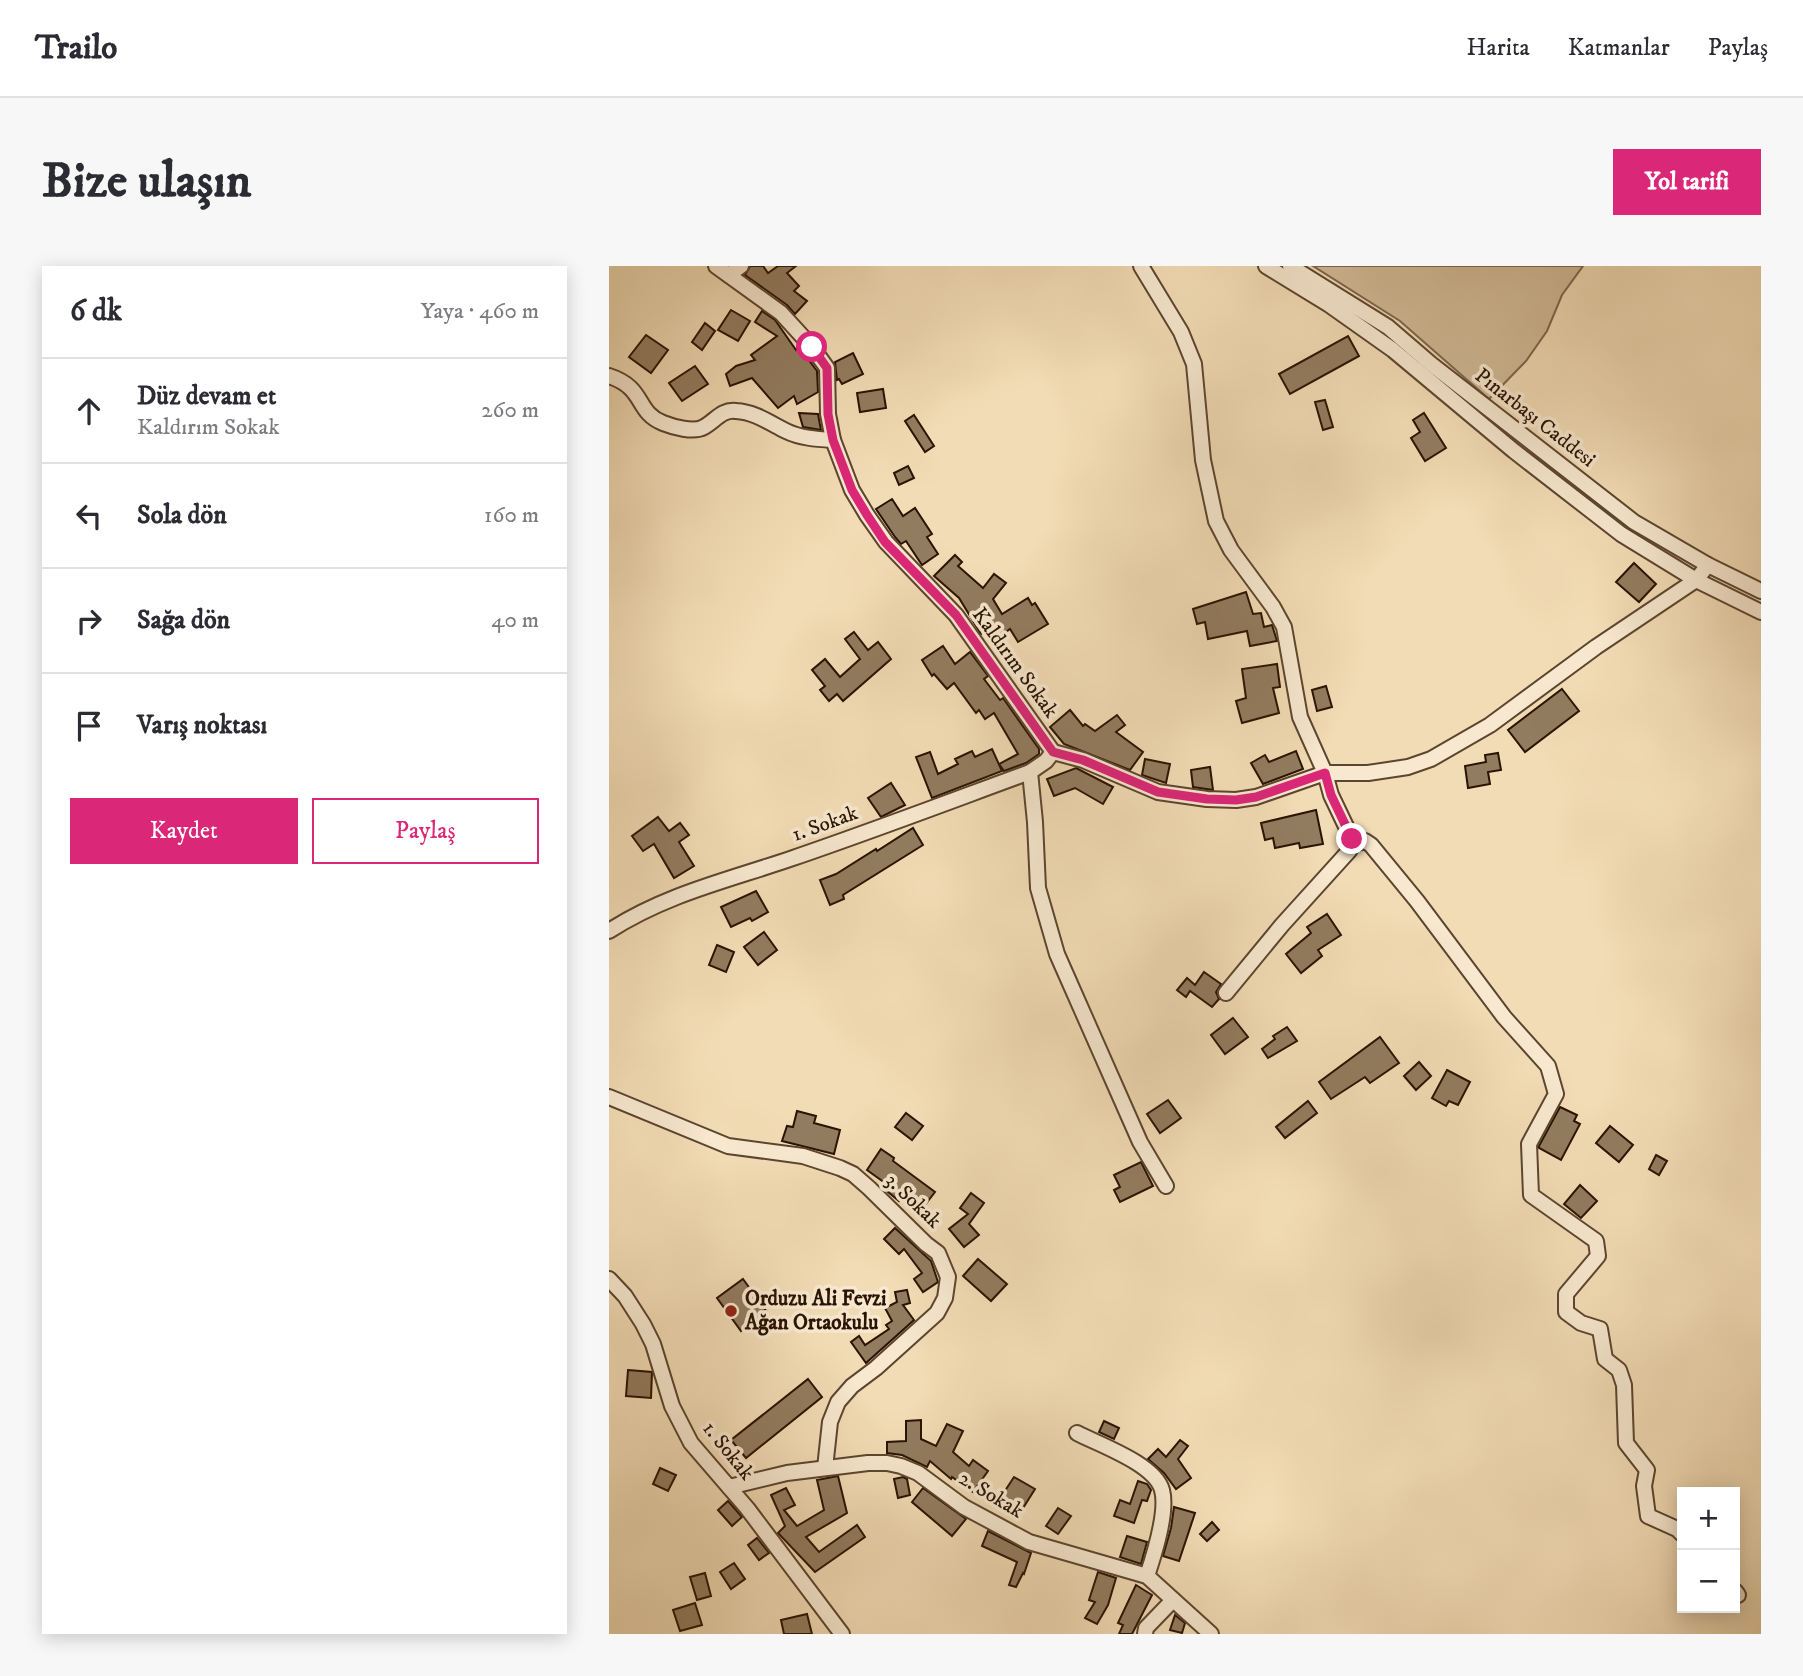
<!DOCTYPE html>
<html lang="tr">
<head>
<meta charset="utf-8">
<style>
	:root { --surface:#fff; --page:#f7f7f7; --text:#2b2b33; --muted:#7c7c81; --line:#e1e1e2; --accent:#db2777 }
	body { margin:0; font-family:"IM FELL DW Pica",serif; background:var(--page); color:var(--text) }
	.controls { position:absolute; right:21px; bottom:21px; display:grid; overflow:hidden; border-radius:0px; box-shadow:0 4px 18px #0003 }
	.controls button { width:63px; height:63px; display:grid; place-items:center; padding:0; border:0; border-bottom:2px solid var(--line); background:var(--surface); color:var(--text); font:35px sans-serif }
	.stop { position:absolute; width:21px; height:21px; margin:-16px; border:5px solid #db2777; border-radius:50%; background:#fff }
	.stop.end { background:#db2777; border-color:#fff; box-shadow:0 2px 7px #0008 }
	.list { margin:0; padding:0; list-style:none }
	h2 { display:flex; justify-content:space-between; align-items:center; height:91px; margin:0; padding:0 28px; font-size:30px }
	h2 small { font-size:23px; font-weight:400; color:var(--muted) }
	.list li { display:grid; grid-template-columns:46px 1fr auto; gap:21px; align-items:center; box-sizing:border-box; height:105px; padding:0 28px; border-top:2px solid var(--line) }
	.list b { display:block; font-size:26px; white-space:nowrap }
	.list p { margin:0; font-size:23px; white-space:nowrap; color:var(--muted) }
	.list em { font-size:23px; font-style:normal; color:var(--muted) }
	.actions { display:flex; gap:14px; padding:21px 28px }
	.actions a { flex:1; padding:16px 0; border:2px solid var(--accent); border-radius:0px; text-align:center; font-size:24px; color:var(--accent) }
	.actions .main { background:var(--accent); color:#fff }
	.icon { flex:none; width:38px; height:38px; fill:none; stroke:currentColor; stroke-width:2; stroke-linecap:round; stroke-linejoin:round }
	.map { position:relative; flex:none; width:1152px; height:1368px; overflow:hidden; border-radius:0px }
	header { display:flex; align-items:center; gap:42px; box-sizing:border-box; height:98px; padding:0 35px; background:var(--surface); border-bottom:2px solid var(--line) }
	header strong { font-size:33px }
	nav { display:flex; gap:38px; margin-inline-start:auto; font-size:24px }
	.intro { display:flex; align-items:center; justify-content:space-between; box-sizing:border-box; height:168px; padding:0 42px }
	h1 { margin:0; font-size:49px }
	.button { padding:18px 32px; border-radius:0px; background:var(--accent); color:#fff; font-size:24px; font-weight:700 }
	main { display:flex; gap:42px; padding:0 42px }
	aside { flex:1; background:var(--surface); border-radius:0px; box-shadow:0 4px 18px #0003 }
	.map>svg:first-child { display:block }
	.green { fill:#d0ba97; stroke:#7d664c; stroke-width:2 }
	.building { fill:#927c5f; stroke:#2a1302; stroke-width:2 }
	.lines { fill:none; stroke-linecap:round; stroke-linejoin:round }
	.minor-casing { stroke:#5c452f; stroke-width:18 }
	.minor { stroke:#f7e8cf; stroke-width:14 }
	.route { stroke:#db2777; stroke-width:9 }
	.poi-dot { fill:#8f2418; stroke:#f7e8cf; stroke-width:2.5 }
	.labels { text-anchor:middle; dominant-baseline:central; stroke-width:7; stroke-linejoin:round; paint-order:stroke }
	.street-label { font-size:21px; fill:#2a1302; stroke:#f7e8cf }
	.poi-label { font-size:21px; font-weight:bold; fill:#2a1302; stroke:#f7e8cf; text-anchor:start }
</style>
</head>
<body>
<header>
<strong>Trailo</strong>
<nav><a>Harita</a><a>Katmanlar</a><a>Paylaş</a></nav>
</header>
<div class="intro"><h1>Bize ulaşın</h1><a class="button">Yol tarifi</a></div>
<main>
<aside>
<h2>6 dk<small>Yaya · 460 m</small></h2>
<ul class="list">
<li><svg class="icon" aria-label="ahead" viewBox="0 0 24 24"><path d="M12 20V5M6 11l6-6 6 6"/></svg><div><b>Düz devam et</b><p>Kaldırım Sokak</p></div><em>260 m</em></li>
<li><svg class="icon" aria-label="left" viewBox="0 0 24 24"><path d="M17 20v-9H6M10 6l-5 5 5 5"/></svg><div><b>Sola dön</b></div><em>160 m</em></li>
<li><svg class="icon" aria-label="right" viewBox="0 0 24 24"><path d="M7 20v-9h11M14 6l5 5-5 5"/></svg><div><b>Sağa dön</b></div><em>40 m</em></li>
<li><svg class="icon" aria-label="arrive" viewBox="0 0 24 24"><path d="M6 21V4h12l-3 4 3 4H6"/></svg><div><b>Varış noktası</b></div></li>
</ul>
<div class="actions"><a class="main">Kaydet</a><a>Paylaş</a></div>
</aside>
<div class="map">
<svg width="1152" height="1368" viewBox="0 0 1152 1368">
	<rect width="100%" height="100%" fill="#f2dcb5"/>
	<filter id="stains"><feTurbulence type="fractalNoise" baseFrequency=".00286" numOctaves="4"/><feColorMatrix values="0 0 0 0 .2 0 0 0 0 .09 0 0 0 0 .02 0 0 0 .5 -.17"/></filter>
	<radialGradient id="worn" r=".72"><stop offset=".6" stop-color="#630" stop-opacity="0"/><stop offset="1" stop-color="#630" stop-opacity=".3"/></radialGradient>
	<polygon class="green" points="704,0 974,0 953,29 938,65 917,95 880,133 791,55"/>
	<g class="building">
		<polygon points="141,0 154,0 159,7 169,0 187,0 178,7 190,20 185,25 198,35 186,48 178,39 136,9"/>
		<polygon points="122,44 141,55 129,75 109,64"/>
		<polygon points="153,45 166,54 187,84 190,81 208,105 209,126 188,138 185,130 169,142 143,112 121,120 117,108 127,100 146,94 142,89 168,70 146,56"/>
		<polygon points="96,57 106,65 93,84 83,76"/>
		<polygon points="37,69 59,84 42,107 20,91"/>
		<polygon points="739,70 750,90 681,128 670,108"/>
		<polygon points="244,87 254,108 233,118 230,113 228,114 226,96"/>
		<polygon points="86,100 99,118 73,135 60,117"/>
		<polygon points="274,123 277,142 251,146 248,127"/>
		<polygon points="716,134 724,161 714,164 706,136"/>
		<polygon points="190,147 209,148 212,164 194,161"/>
		<polygon points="815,147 837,182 816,195 802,172 811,166 804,154"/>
		<polygon points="305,149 325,180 316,186 296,155"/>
		<polygon points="299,200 305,212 290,219 285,207"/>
		<polygon points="283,233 294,250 306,242 323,268 318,271 329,288 313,299 297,275 292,278 286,271 267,243"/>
		<polygon points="346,289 353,296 349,300 374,322 385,308 397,317 384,333 393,348 419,332 423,339 426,337 439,358 409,376 401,363 390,371 383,360 372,368 350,332 325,310"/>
		<polygon points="1025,297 1047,318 1030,336 1007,316"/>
		<polygon points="637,326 644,348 652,347 655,361 663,359 668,375 641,380 638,365 599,373 596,356 588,358 584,343"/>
		<polygon points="245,366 259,384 269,376 282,393 234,435 228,428 220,435 211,424 216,420 203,404 216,393 231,411 251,393 236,373"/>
		<polygon points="334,380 346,398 361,386 379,410 375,413 391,434 394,432 430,483 430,488 417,497 395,505 390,498 409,488 385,447 376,453 370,444 367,447 345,417 338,423 325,408 323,410 313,394"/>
		<polygon points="668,398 671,421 664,422 670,447 633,457 627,435 637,432 633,403"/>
		<polygon points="717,420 723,441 708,445 703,424"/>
		<polygon points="953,423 970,445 916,486 899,464"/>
		<polygon points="461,444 474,460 476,458 486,465 508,449 516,459 507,466 534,486 521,504 455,478 441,461"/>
		<polygon points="383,483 393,505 323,532 307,491 321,486 329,508 349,498 346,493 363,485 366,491"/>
		<polygon points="687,485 694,503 654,518 642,497 656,489 660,496"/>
		<polygon points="889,487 892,504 879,506 881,518 859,522 856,500 877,496 876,489"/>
		<polygon points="536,493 561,498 557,517 533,509"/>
		<polygon points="601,501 604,524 584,521 582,504"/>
		<polygon points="467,502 504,521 494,538 466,522 445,530 438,513"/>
		<polygon points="282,517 296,539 272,551 259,532"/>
		<polygon points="707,544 714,578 691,582 690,577 666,582 664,572 656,574 652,557"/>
		<polygon points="49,551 60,565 71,557 80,569 70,576 85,600 65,612 45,578 34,585 23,570"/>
		<polygon points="304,562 314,579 234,629 235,633 221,639 211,614 227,608 267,583 268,585"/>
		<polygon points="147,625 159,646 143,655 141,652 122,661 112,641"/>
		<polygon points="718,648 732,669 709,684 713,690 692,707 677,688 702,667 698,661"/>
		<polygon points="155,666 168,684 149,699 135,681"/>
		<polygon points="108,679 125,686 117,706 100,699"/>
		<polygon points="595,706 612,718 607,726 610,733 603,741 581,725 577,731 568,724 578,712 586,719"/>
		<polygon points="624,752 639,771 616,788 602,769"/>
		<polygon points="678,761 688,775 659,792 653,783 666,773 664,770"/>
		<polygon points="771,771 790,797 761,817 756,811 722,833 710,816"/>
		<polygon points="810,796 822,810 807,824 795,810"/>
		<polygon points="838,804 861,816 849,839 840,835 837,840 823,832"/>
		<polygon points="559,834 572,852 551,867 538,848"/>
		<polygon points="699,835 708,847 676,872 667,861"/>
		<polygon points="951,841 968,849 965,855 971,858 952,894 930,882 930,880"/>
		<polygon points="188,845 207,850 205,857 231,864 225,888 173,875 178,860 184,861"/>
		<polygon points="297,847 314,860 303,874 286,861"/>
		<polygon points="1001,860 1024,879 1010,896 987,877"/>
		<polygon points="272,883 285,892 284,895 326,926 312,944 294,930 290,935 273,921 276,917 258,904"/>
		<polygon points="1047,889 1058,895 1050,909 1040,903"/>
		<polygon points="532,896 544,920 511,936 505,924 511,921 505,909"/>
		<polygon points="971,919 988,935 972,952 955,938"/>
		<polygon points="362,927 375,937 360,958 370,969 355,981 340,963 359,948 351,942"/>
		<polygon points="286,962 322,995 329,1016 314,1026 305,1013 313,1007 295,983 290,988 275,973"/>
		<polygon points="369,993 398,1018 382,1035 354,1010"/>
		<polygon points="134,1013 158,1046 132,1065 108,1032"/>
		<polygon points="298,1024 301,1037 294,1039 305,1054 257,1097 242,1076 250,1070 256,1079 280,1063 277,1059 283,1055 276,1042 288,1036 286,1026"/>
		<polygon points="19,1104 43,1106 42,1132 17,1130"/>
		<polygon points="199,1113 213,1131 137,1192 122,1174"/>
		<polygon points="312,1154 312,1173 327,1180 338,1158 354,1165 344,1186 360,1200 364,1194 379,1205 364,1226 343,1211 342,1213 321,1195 318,1201 293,1189 278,1187 278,1176 297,1175 297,1155"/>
		<polygon points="495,1155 510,1162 505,1173 490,1166"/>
		<polygon points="571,1174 579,1180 569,1193 582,1212 567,1223 555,1207 539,1193 549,1183 557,1191"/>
		<polygon points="51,1202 67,1209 59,1225 44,1218"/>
		<polygon points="229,1210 238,1247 197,1271 210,1286 248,1259 256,1271 206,1306 169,1267 176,1260 162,1229 177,1222 186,1239 175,1244 188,1260 215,1244 208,1214"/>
		<polygon points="294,1211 298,1213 301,1229 289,1232 285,1213"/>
		<polygon points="405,1211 426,1223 411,1247 390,1234"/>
		<polygon points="529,1215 538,1218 542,1224 538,1235 533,1234 525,1257 505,1250 511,1234 521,1238"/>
		<polygon points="314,1222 357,1253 343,1270 303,1236"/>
		<polygon points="119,1235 133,1251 123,1260 109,1244"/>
		<polygon points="565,1241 586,1247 570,1295 554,1290 562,1262"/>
		<polygon points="449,1242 462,1250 449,1268 437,1260"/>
		<polygon points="603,1256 610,1264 598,1275 591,1268"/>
		<polygon points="379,1265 422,1287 415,1308 414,1307 407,1321 400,1319 408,1296 373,1280"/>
		<polygon points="518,1270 538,1276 532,1298 511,1291"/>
		<polygon points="148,1272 160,1287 150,1294 139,1279"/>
		<polygon points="125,1297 136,1313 122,1323 111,1306"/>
		<polygon points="489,1306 507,1312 499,1339 488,1358 476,1352 486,1336 480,1334"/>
		<polygon points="96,1307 102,1330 88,1334 81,1311"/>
		<polygon points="527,1319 543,1329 523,1368 510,1368 514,1359 509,1357"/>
		<polygon points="86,1337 93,1359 71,1365 64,1344"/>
		<polygon points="198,1348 203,1368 175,1368 172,1354"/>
		<polygon points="566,1349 576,1357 573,1367 561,1364"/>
	</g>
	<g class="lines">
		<g class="minor-casing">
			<g id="minor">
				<polyline points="107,0 172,47 203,81 218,102 219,148 224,174 243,224 258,249 277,276 347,349 444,486"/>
				<polyline points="532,0 572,66 585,98 594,194 607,255 622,284 664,341 675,361 691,451 716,507 722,529 743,573 744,578 740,585 673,659 617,727"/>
				<polyline points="657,0 719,38 784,84 905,185 1012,268 1087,314 1152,346"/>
				<polyline points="681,0 779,61 822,98 1025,256 1099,299 1152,325"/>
				<polyline points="120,9 132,0"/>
				<path d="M0,110C37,122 26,146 54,157C64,161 85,167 95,161C106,155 113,143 127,145C146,146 161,157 177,165C191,172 208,173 224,174"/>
				<polyline points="444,486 474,494 549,526 598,533 627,534 647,531 716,507 759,507 799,501 822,493 881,459 987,381 1087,314 1099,299"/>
				<polyline points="421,506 426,556 429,622 448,688 531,876 557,920"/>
				<polyline points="744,578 756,575 762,579 808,635 895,751 939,800 947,828 920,878 922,929 987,975 989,990 957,1028 957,1046 972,1057 991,1063 996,1093 1010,1104 1015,1119 1017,1177 1038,1204 1035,1220 1039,1250 1068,1263 1073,1268"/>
				<path d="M0,665C57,628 120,614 184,592C263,565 342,535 421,506L437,495L444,486"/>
				<polyline points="0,831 119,880 194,890 231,902 244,908 260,922 317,978 329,987 339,1011 336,1032 328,1047 267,1102 243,1120 229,1136 221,1156 216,1202"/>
				<polyline points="0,1013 16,1030 34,1058 44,1078 63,1140 82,1177 138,1242 233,1368"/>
				<path d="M468,1167C491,1179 546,1198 553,1224C559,1246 545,1289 538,1310"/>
				<polyline points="120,1221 178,1207 259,1197 278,1197 292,1200 309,1207 355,1241 420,1276 538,1310 602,1368"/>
				<polyline points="1126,1325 1129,1329"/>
				<polyline points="536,1368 537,1362 564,1334"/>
			</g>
		</g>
		<use href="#minor" class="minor"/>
	</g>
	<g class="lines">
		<polyline class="route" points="203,81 218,102 219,148 224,174 243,224 258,249 276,276 347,349 444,486 474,494 549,526 598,533 627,534 647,531 716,507 722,529 743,573"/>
	</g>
	<circle class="poi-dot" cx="122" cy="1045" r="7"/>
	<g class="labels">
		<g class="street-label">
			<text transform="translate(926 152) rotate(38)">Pınarbaşı Caddesi</text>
			<text transform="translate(406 397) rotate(54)">Kaldırım Sokak</text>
			<text transform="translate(216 558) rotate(-20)">1. Sokak</text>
			<text transform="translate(304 935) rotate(44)">3. Sokak</text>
			<text transform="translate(119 1185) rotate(51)">1. Sokak</text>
			<text transform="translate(382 1229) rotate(31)">2. Sokak</text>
		</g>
		<g class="poi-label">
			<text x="136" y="1033">Orduzu Ali Fevzi<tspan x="136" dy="24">Ağan Ortaokulu</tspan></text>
		</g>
	</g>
	<rect width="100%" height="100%" filter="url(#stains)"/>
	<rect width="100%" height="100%" fill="url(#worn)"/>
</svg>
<div class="controls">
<button>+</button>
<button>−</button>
</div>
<div class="stop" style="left:203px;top:81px"></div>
<div class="stop end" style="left:743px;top:573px"></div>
</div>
</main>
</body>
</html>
